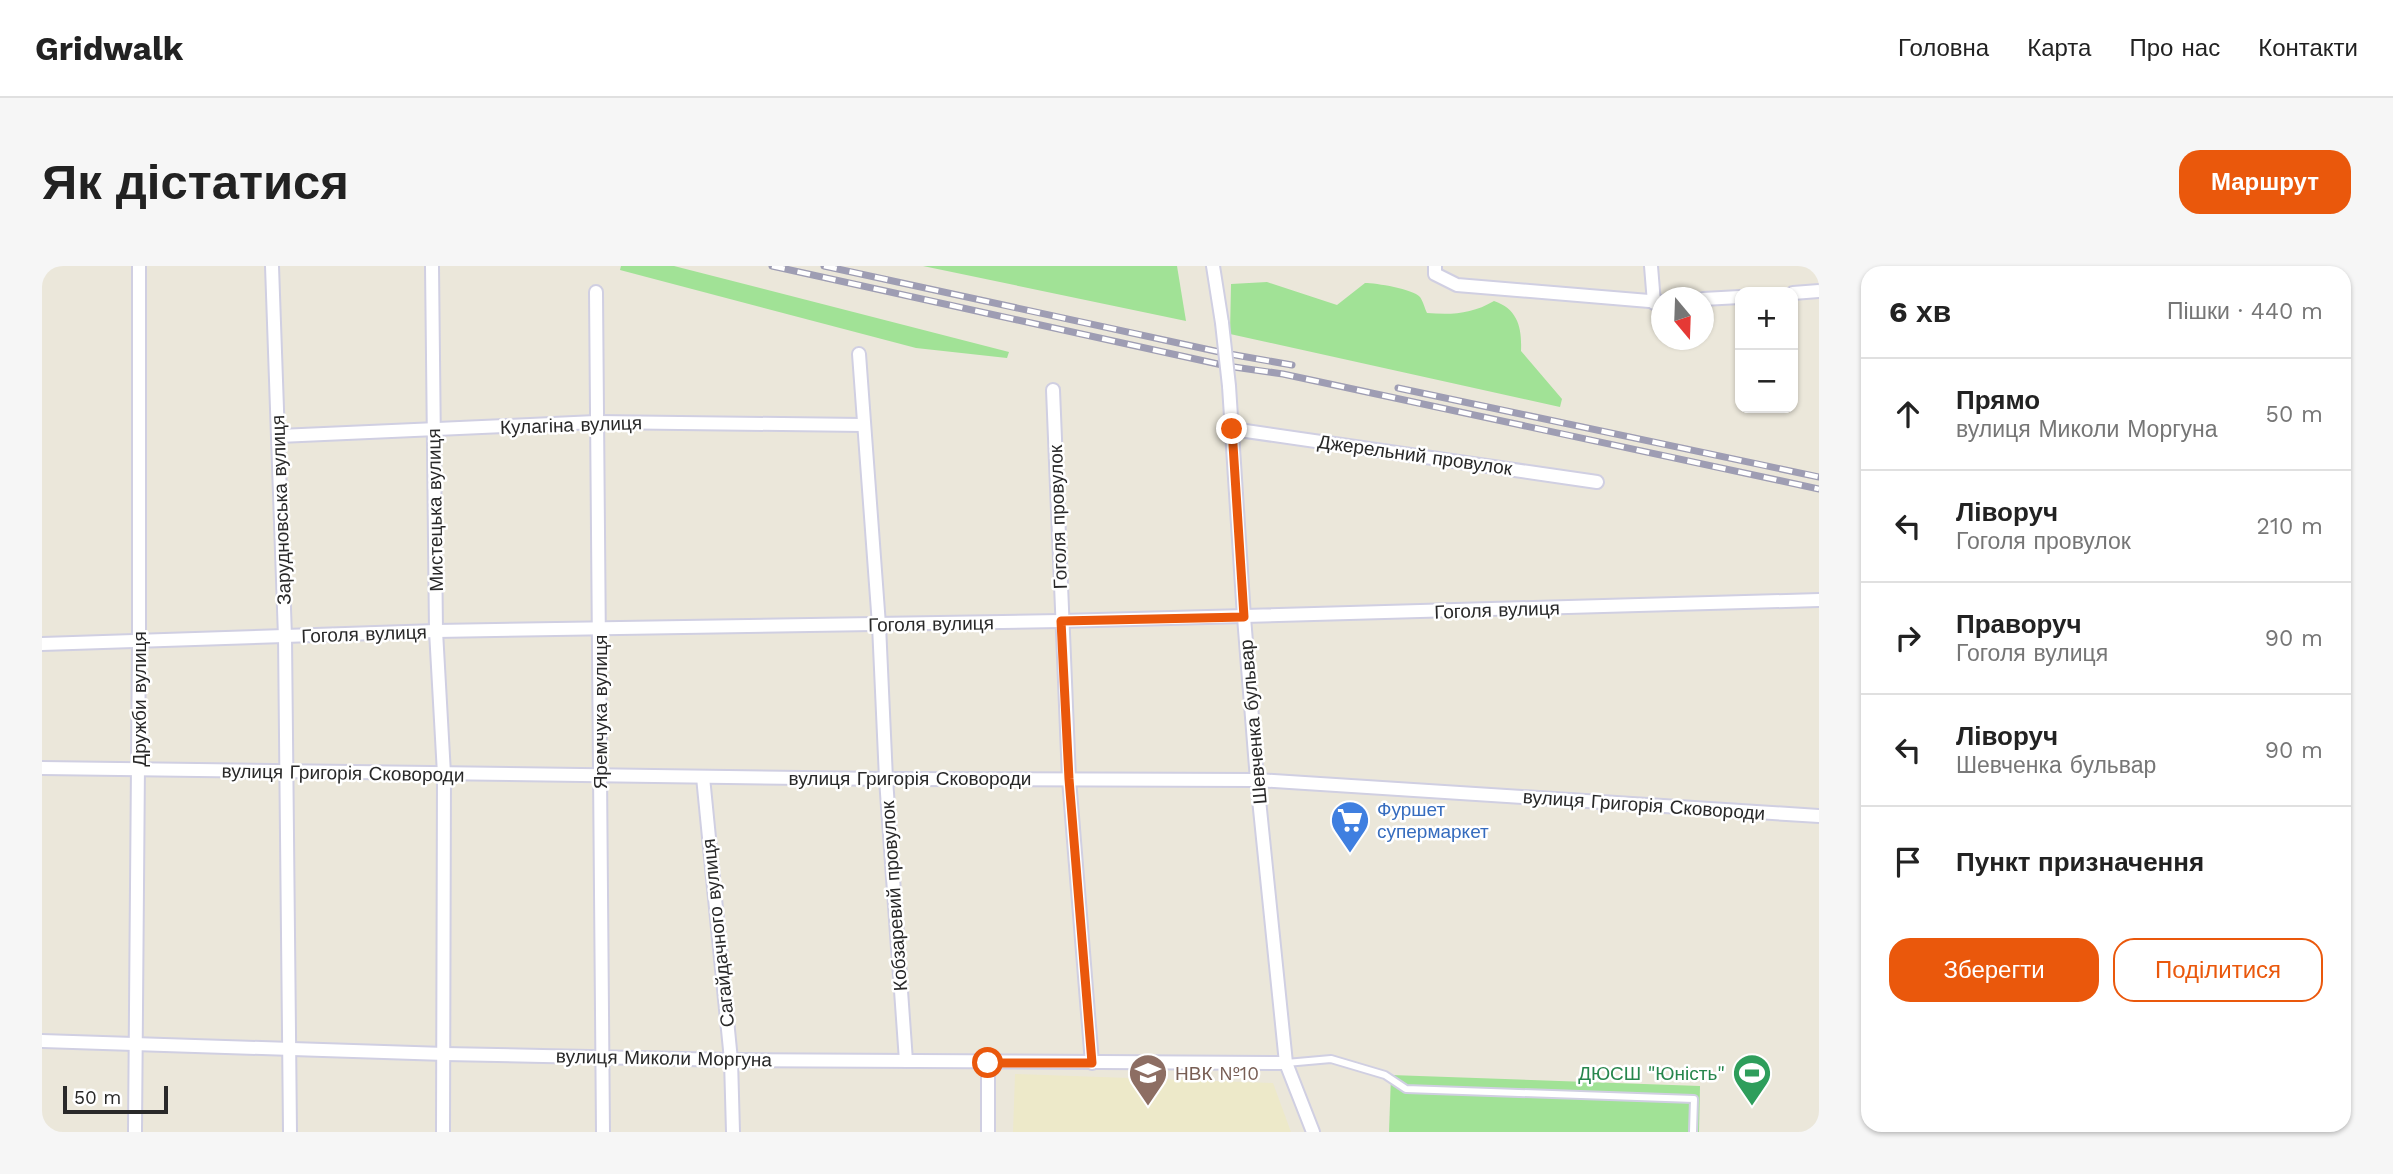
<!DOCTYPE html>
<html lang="uk">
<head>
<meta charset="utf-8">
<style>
	:root { --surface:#fff; --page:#f6f6f6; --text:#222; --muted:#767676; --line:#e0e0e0; --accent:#ea580c }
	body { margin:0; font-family:"Work Sans",sans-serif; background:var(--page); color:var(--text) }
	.controls { position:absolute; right:21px; top:21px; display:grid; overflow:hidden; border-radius:14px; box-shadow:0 2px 5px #0004 }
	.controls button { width:63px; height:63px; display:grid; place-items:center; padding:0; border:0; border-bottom:2px solid var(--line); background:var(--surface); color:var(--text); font:35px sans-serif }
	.compass { position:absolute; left:1609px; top:21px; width:63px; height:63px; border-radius:50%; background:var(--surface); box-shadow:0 2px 5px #0004; rotate:161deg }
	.scale { position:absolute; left:21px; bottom:18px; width:105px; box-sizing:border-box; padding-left:7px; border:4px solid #292929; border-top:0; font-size:19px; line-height:24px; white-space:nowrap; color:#292929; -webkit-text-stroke:5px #fff; paint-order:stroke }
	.stop { position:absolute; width:21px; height:21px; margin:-16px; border:5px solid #ea580c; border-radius:50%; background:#fff }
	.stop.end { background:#ea580c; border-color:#fff; box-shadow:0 2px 7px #0008 }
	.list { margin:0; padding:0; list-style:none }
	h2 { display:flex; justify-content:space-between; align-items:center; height:91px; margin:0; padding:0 28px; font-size:30px }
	h2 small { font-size:23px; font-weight:400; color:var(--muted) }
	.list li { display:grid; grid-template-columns:46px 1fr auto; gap:21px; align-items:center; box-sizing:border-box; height:112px; padding:0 28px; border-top:2px solid var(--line) }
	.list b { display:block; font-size:26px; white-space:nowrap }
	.list p { margin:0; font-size:23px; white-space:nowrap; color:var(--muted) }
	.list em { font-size:23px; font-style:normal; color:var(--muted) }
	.actions { display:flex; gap:14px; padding:21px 28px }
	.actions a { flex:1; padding:16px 0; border:2px solid var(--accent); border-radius:21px; text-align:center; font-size:24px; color:var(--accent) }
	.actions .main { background:var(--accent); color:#fff }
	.icon { flex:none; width:38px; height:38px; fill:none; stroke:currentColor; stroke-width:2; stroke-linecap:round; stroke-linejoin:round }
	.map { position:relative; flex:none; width:1777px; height:866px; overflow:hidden; border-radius:21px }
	header { display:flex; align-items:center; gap:42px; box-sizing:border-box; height:98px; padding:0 35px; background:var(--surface); border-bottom:2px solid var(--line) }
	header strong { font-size:33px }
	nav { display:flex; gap:38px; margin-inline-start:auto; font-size:24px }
	.intro { display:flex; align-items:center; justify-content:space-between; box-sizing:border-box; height:168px; padding:0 42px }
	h1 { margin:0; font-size:49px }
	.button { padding:18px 32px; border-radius:21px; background:var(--accent); color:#fff; font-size:24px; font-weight:700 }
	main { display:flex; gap:42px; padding:0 42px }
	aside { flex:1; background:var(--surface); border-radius:21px; box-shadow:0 2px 5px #0004 }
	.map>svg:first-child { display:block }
	.education { fill:#ede9c9 }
	.green { fill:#a1e296 }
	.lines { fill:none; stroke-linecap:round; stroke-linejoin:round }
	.lane-casing { stroke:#d0cfe2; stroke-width:10 }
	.street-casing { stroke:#d0cfe2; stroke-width:16 }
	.lane { stroke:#fff; stroke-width:6 }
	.street { stroke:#fff; stroke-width:12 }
	.rail-casing { stroke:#9e9db3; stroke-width:7 }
	.rail { stroke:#fff; stroke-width:4.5; stroke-dasharray:13; stroke-linecap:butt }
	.street-bridge-casing { stroke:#d0cfe2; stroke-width:16; stroke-linecap:butt }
	.street-bridge { stroke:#fff; stroke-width:12 }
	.route { stroke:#ea580c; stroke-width:9 }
	.labels { text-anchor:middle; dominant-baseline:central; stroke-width:5; stroke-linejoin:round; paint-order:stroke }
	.street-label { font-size:19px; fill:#292929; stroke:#fff }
	.shop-label { font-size:19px; fill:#366cbe; stroke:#fff; text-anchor:start }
	.education-label { font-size:19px; fill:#785e54; stroke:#fff; text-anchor:start }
	.leisure-label { font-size:19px; fill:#27864d; stroke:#fff; text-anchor:end }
</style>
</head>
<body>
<header>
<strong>Gridwalk</strong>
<nav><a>Головна</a><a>Карта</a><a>Про нас</a><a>Контакти</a></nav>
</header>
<div class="intro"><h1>Як дістатися</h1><a class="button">Маршрут</a></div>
<main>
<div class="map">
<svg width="1777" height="866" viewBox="0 0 1777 866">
	<rect width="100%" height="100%" fill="#ebe7da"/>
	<polygon class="education" points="973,808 1231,817 1249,866 971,866"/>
	<g class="green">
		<polygon points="579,0 632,0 967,86 965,92 874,82 578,4"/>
		<polygon points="881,0 1135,0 1144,55"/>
		<path d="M1225,16L1295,39L1323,17C1334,17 1371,23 1378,31C1381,35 1383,43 1385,47C1410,49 1430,48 1452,35C1476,43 1480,62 1479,85L1520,133L1518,141L1188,68L1189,18Z"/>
		<polygon points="1349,809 1658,820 1657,866 1347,866"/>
	</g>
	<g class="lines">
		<g class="lane-casing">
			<polyline id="lane" points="1244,797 1289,793 1343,809 1364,823 1652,833 1651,866"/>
		</g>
		<g class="street-casing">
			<g id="street">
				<polyline points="230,0 243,371 248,866"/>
				<polyline points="390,0 394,365 402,508 401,866"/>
				<polyline points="1171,0 1180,57"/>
				<polyline points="1393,0 1393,8 1415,19 1619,36"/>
				<polyline points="1609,0 1612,37"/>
				<polyline points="554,26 561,866"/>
				<polyline points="1751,27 1777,25"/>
				<polyline points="1661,33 1698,31"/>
				<polyline points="817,88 837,359 844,513 864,795"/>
				<polyline points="1187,120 1202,351 1215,514 1244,797 1271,866"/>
				<polyline points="1011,124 1027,513 1050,797"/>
				<polyline points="1190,163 1555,216"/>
				<polyline points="237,170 554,156 821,159"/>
				<polyline points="0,378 394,365 1019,355 1777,334"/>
				<polyline points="0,502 844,513 1215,514 1777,550"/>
				<polyline points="661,511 689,794 691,866"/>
				<polyline points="0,775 403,788 689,794 1244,797"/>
				<polyline points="946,797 946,866"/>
				<polyline points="93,866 97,375 97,0"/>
			</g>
		</g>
		<use href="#lane" class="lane"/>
		<use href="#street" class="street"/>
		<g class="rail-casing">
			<g id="rail">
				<polyline points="730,0 1185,100 1241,108 1777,223"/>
				<polyline points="782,0 1182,87 1250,99"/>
				<polyline points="1356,122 1777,211"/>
			</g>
		</g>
		<use href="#rail" class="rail"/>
		<g class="street-bridge-casing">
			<polyline id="street-bridge" points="1180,57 1187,120"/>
		</g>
		<use href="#street-bridge" class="street-bridge"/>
	</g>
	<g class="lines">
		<polyline class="route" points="946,797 1050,797 1027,513 1019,355 1202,351 1190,163"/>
	</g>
	<defs>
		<g id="supermarket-pin" transform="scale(2.0125)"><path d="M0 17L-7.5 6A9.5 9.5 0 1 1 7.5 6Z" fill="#3f7fe0" stroke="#fff"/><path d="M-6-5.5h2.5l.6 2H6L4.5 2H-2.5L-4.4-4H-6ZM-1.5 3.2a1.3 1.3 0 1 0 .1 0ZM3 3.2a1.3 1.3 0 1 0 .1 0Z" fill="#fff"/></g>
		<g id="school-pin" transform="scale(2.0125)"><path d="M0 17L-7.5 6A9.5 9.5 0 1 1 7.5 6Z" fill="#8d6e63" stroke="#fff"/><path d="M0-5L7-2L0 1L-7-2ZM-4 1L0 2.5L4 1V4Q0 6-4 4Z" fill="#fff"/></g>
		<g id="stadium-pin" transform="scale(2.0125)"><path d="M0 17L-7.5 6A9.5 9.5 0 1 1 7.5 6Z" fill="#2e9e5b" stroke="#fff"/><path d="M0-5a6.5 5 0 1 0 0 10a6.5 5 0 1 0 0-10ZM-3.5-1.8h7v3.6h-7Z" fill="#fff"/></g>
	</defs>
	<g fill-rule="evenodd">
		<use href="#supermarket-pin" x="1308" y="554"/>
		<use href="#school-pin" x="1106" y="807"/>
		<use href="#stadium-pin" x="1710" y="807"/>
	</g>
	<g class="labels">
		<g class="street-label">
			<text transform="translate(529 159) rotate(-2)">Кулагіна вулиця</text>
			<text transform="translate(1373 189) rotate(8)">Джерельний провулок</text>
			<text transform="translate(239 244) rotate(-92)">Зарудновська вулиця</text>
			<text transform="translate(393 244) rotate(-91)">Мистецька вулиця</text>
			<text transform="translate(1016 251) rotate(-92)">Гоголя провулок</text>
			<text transform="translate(1455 344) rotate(-2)">Гоголя вулиця</text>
			<text transform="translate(889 358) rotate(-1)">Гоголя вулиця</text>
			<text transform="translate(322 368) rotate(-2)">Гоголя вулиця</text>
			<text transform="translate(97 433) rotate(-90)">Дружби вулиця</text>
			<text transform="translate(558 446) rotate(-90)">Яремчука вулиця</text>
			<text transform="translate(1211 456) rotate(-95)">Шевченка бульвар</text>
			<text transform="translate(301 507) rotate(1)">вулиця Григорія Сковороди</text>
			<text x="868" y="512">вулиця Григорія Сковороди</text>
			<text transform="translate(1602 539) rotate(4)">вулиця Григорія Сковороди</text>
			<text transform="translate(852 630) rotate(-94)">Кобзаревий провулок</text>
			<text transform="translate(676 667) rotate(-96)">Сагайдачного вулиця</text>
			<text transform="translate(622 792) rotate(1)">вулиця Миколи Моргуна</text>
		</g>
		<g class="shop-label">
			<text x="1335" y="543">Фуршет<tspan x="1335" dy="22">супермаркет</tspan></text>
		</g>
		<g class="education-label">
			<text x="1133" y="807">НВК №10</text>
		</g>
		<g class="leisure-label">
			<text x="1683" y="807">ДЮСШ "Юність"</text>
		</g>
	</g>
</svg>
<div class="controls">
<button>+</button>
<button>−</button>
</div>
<svg class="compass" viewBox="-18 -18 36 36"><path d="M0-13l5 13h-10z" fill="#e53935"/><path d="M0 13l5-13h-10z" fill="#767676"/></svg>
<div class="scale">50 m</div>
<div class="stop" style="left:946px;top:797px"></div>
<div class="stop end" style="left:1190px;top:163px"></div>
</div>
<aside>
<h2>6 хв<small>Пішки · 440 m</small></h2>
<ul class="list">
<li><svg class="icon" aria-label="ahead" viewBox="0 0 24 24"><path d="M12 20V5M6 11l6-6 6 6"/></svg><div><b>Прямо</b><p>вулиця Миколи Моргуна</p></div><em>50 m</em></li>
<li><svg class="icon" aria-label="left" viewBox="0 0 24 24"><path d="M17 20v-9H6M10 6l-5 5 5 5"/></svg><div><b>Ліворуч</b><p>Гоголя провулок</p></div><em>210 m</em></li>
<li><svg class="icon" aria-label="right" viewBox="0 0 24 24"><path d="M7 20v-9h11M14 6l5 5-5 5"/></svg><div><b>Праворуч</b><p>Гоголя вулиця</p></div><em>90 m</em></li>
<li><svg class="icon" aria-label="left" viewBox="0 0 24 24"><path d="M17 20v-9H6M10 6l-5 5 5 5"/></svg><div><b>Ліворуч</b><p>Шевченка бульвар</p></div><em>90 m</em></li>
<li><svg class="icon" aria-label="arrive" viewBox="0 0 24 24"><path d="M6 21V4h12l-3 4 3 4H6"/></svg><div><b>Пункт призначення</b></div></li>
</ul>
<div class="actions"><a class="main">Зберегти</a><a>Поділитися</a></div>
</aside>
</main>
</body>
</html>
